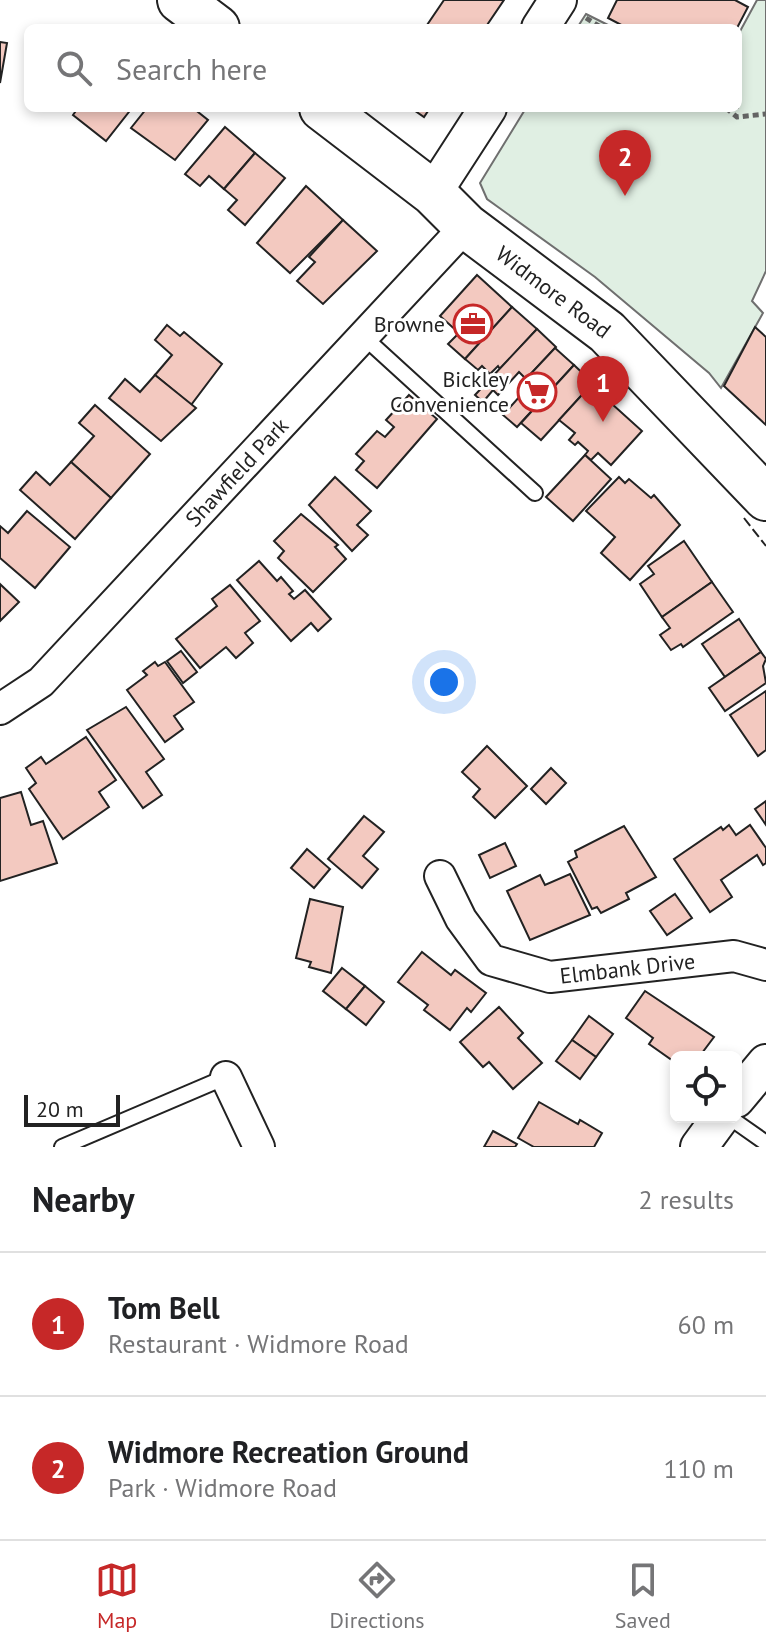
<!DOCTYPE html>
<html lang="en">
<head>
<meta charset="utf-8">
<style>
	:root { --surface:#fff; --page:#f6f6f6; --text:#202124; --muted:#757577; --line:#e0e0e0; --accent:#c62828 }
	body { margin:0; font-family:"PT Sans",sans-serif; background:var(--page); color:var(--text) }
	.controls { position:absolute; right:24px; bottom:24px; display:grid; overflow:hidden; border-radius:12px; box-shadow:0 4px 12px #0003 }
	.controls button { width:72px; height:72px; display:grid; place-items:center; padding:0; border:0; border-bottom:2px solid var(--line); background:var(--surface); color:var(--text); font:40px sans-serif }
	.scale { position:absolute; left:24px; bottom:20px; width:96px; box-sizing:border-box; padding-left:8px; border:4px solid #222; border-top:0; font-size:22px; line-height:28px; white-space:nowrap; color:#222; -webkit-text-stroke:6px #fff; paint-order:stroke }
	.you { position:absolute; left:444px; top:682px; width:28px; height:28px; margin:-20px; border:6px solid #fff; border-radius:50%; background:#1a73e8; box-shadow:0 0 0 12px #1a73e833 }
	.badge { display:grid; place-items:center; width:52px; height:52px; border-radius:50%; background:var(--accent); color:#fff; font-size:26px; font-weight:700 }
	.pin { position:absolute; translate:-50% -66px; filter:drop-shadow(0 2px 4px #0008) }
	.pin::after { content:''; position:absolute; top:42px; width:28px; height:24px; background:inherit; clip-path:polygon(0 0,100% 0,50% 100%) }
	.list { margin:0; padding:0; list-style:none }
	h2 { display:flex; justify-content:space-between; align-items:center; height:104px; margin:0; padding:0 32px; font-size:34px }
	h2 small { font-size:26px; font-weight:400; color:var(--muted) }
	.list li { display:grid; grid-template-columns:52px 1fr auto; gap:24px; align-items:center; box-sizing:border-box; height:144px; padding:0 32px; border-top:2px solid var(--line) }
	.list b { display:block; font-size:30px; white-space:nowrap }
	.list p { margin:0; font-size:26px; white-space:nowrap; color:var(--muted) }
	.list em { font-size:26px; font-style:normal; color:var(--muted) }
	.icon { flex:none; width:44px; height:44px; fill:none; stroke:currentColor; stroke-width:2; stroke-linecap:round; stroke-linejoin:round }
	.map { position:relative; flex:none; width:766px; height:1147px; overflow:hidden }
	.search { position:absolute; background:var(--surface); box-shadow:0 4px 12px #0003; left:24px; right:24px; top:24px; height:88px; display:flex; align-items:center; gap:20px; box-sizing:border-box; padding:0 28px; border-radius:12px; color:var(--muted); font-size:30px }
	.sheet { height:392px; background:var(--surface) }
	nav { display:flex; justify-content:space-around; align-items:center; box-sizing:border-box; height:112px; border-top:2px solid var(--line); background:var(--surface); font-size:22px; color:var(--muted) }
	nav a { display:grid; justify-items:center; gap:4px }
	nav .on { color:var(--accent) }
	.map>svg:first-child { display:block }
	.green { fill:#e0efe3; stroke:#6f6f6f; stroke-width:2 }
	.building { fill:#f3c9c0; stroke:#222; stroke-width:2 }
	.lines { fill:none; stroke-linecap:round; stroke-linejoin:round }
	.service-casing { stroke:#222; stroke-width:18 }
	.minor-casing { stroke:#222; stroke-width:34 }
	.tertiary-casing { stroke:#222; stroke-width:40 }
	.primary-casing { stroke:#222; stroke-width:48 }
	.path { stroke:#646464; stroke-width:5; stroke-dasharray:6 4; stroke-linecap:butt }
	.service { stroke:#fff; stroke-width:14 }
	.minor { stroke:#fff; stroke-width:30 }
	.tertiary { stroke:#fff; stroke-width:36 }
	.primary { stroke:#fff; stroke-width:44 }
	.fence { stroke:#222; stroke-width:2; stroke-dasharray:10 4; stroke-linecap:butt }
	.labels { text-anchor:middle; dominant-baseline:central; stroke-width:6; stroke-linejoin:round; paint-order:stroke }
	.street-label { font-size:22px; fill:#222; stroke:#fff }
	.poi-label { font-size:22px; fill:#222; stroke:#fff; text-anchor:end }
</style>
</head>
<body>
<div class="map">
<svg width="766" height="1147" viewBox="0 0 766 1147">
	<rect width="100%" height="100%" fill="#fff"/>
	<g class="green">
		<polygon points="757,0 766,0 766,271 752,301 763,313 721,388 709,373 595,277 487,199 480,183 526,108 738,108 738,35"/>
		<polygon points="586,14 614,28 577,28"/>
	</g>
	<g class="building">
		<polygon points="444,0 504,0 485,28 425,28"/>
		<polygon points="617,0 735,0 748,7 737,28 627,28 608,18"/>
		<polygon points="0,42 7,43 0,83"/>
		<polygon points="78,108 132,108 106,141 73,115"/>
		<polygon points="147,108 193,108 208,120 175,160 131,128"/>
		<polygon points="411,108 430,108 424,117"/>
		<polygon points="225,127 255,153 224,189 209,176 200,186 185,174"/>
		<polygon points="255,153 285,178 245,225 228,210 237,200 224,189"/>
		<polygon points="306,186 343,220 290,273 257,243"/>
		<polygon points="343,220 377,251 323,304 297,281 315,262 309,257"/>
		<polygon points="477,275 512,307 465,359 448,344 459,333 440,316"/>
		<polygon points="512,307 537,329 500,369 498,366 490,374 482,366 478,370 465,359"/>
		<polygon points="167,325 180,336 184,332 222,364 191,405 155,375 172,355 155,340"/>
		<polygon points="755,327 766,337 766,425 724,386"/>
		<polygon points="537,329 556,347 526,379 519,372 498,395 493,390 483,402 475,395"/>
		<polygon points="555,348 574,365 517,427 503,415 529,386 524,381"/>
		<polygon points="574,365 593,383 541,440 521,423"/>
		<polygon points="155,375 196,408 161,441 109,398 125,379 140,392"/>
		<polygon points="591,385 642,431 611,465 598,453 591,460 585,455 588,451 578,442 575,445 569,440 575,433 559,420"/>
		<polygon points="409,395 437,419 377,488 356,470 364,461 356,454 377,431 385,437 394,427 386,420"/>
		<polygon points="95,405 150,454 111,498 71,462 94,436 79,423"/>
		<polygon points="585,455 611,479 573,521 546,497"/>
		<polygon points="71,462 111,498 75,539 20,490 36,472 50,485"/>
		<polygon points="335,477 371,511 357,525 368,535 352,551 309,505"/>
		<polygon points="619,477 625,483 629,479 651,498 654,495 680,525 630,580 601,553 615,537 586,511"/>
		<polygon points="27,511 70,547 35,588 0,558 0,526 8,533"/>
		<polygon points="301,514 338,545 335,547 346,559 313,592 278,558 284,551 274,541"/>
		<polygon points="684,541 712,582 662,617 640,584 654,574 648,566"/>
		<polygon points="259,561 277,581 281,577 293,591 289,594 294,599 305,590 331,619 318,631 311,623 291,641 237,580"/>
		<polygon points="712,582 733,612 683,647 681,644 671,650 660,635 670,628 662,617"/>
		<polygon points="0,584 19,602 0,621"/>
		<polygon points="230,585 260,621 245,633 253,643 236,658 226,647 200,668 176,639 217,606 212,599"/>
		<polygon points="739,619 761,652 725,677 702,644"/>
		<polygon points="181,651 197,672 183,683 167,661"/>
		<polygon points="761,652 766,659 763,666 766,683 725,711 709,688"/>
		<polygon points="155,662 158,666 165,662 194,702 174,716 183,729 165,742 127,690 147,675 143,671"/>
		<polygon points="766,691 766,750 758,756 730,715"/>
		<polygon points="126,707 164,759 146,772 162,795 143,808 87,730"/>
		<polygon points="86,737 116,780 99,792 109,807 63,839 29,789 36,783 26,768 41,757 46,764"/>
		<polygon points="487,746 527,786 495,818 473,797 480,789 462,772"/>
		<polygon points="551,768 566,783 546,804 531,789"/>
		<polygon points="21,792 31,825 43,821 57,863 0,881 0,798"/>
		<polygon points="766,801 766,825 755,809"/>
		<polygon points="364,816 384,832 363,856 378,869 362,888 328,859"/>
		<polygon points="729,825 736,835 750,825 766,848 766,863 763,865 757,855 721,880 732,897 710,912 674,859 721,827 723,830"/>
		<polygon points="624,826 656,877 626,893 629,899 601,913 597,907 592,909 568,862 577,857 575,851"/>
		<polygon points="505,843 516,866 490,878 479,855"/>
		<polygon points="307,849 330,869 314,888 291,868"/>
		<polygon points="570,874 590,915 530,940 507,891 540,875 545,885"/>
		<polygon points="675,894 692,918 667,935 650,911"/>
		<polygon points="310,899 343,907 331,973 309,967 311,962 296,958"/>
		<polygon points="422,952 451,975 455,970 486,993 471,1012 467,1008 450,1030 424,1010 428,1005 398,982"/>
		<polygon points="342,968 365,986 346,1009 323,991"/>
		<polygon points="365,986 384,1002 366,1025 346,1009"/>
		<polygon points="645,991 714,1037 699,1057 676,1057 676,1063 649,1044 653,1038 626,1018"/>
		<polygon points="499,1007 523,1033 518,1038 542,1063 513,1089 489,1062 483,1067 460,1042"/>
		<polygon points="589,1016 613,1034 596,1057 572,1040"/>
		<polygon points="572,1040 596,1057 580,1079 556,1061"/>
		<polygon points="539,1102 578,1124 580,1120 602,1133 594,1147 534,1147 518,1138"/>
		<polygon points="493,1131 517,1144 515,1147 484,1147"/>
	</g>
	<g class="lines">
		<g class="service-casing">
			<g id="service">
				<polyline points="365,338 535,493"/>
				<polyline points="729,1117 766,1143"/>
				<polyline points="62,1147 226,1077"/>
			</g>
		</g>
		<g class="minor-casing">
			<g id="minor">
				<path id="s1" d="M0,709L41,682L466,226"/>
				<path id="s2" d="M440,876L461,919L491,960L550,977L734,956L766,965"/>
				<polyline points="226,1077 259,1147"/>
			</g>
		</g>
		<g class="tertiary-casing">
			<g id="tertiary">
				<polyline points="540,28 558,0"/>
				<polyline points="433,193 488,108"/>
				<polyline points="736,1099 766,1063"/>
				<polyline points="699,1147 721,1117"/>
			</g>
		</g>
		<g class="primary-casing">
			<g id="primary">
				<polyline points="180,0 217,28"/>
				<path id="s3" d="M322,108L433,193L466,226L607,332L766,498"/>
			</g>
		</g>
		<g class="path">
			<polyline points="586,18 602,28"/>
			<polyline points="726,108 737,117 766,114"/>
		</g>
		<use href="#service" class="service"/>
		<use href="#minor" class="minor"/>
		<use href="#tertiary" class="tertiary"/>
		<use href="#primary" class="primary"/>
		<polyline class="fence" points="744,518 766,546"/>
	</g>
	<defs>
		<g id="office-ring" transform="scale(2)"><circle r="9.5" fill="#fff" stroke="#c62828" stroke-width="1.5"/><path d="M-6-3h4V-5.5h4V-3h4V5H-6ZM-1-4.5V-3h2v-1.5ZM-6 0V1H6V0Z" fill="#c62828"/></g>
		<g id="supermarket-ring" transform="scale(2)"><circle r="9.5" fill="#fff" stroke="#c62828" stroke-width="1.5"/><path d="M-6-5.5h2.5l.6 2H6L4.5 2H-2.5L-4.4-4H-6ZM-1.5 3.2a1.3 1.3 0 1 0 .1 0ZM3 3.2a1.3 1.3 0 1 0 .1 0Z" fill="#c62828"/></g>
	</defs>
	<g fill-rule="evenodd">
		<use href="#office-ring" x="473" y="324"/>
		<use href="#supermarket-ring" x="537" y="392"/>
	</g>
	<g class="labels">
		<g class="street-label">
			<text stroke="none"><textPath href="#s3" startOffset="296">Widmore Road</textPath></text>
			<text stroke="none"><textPath href="#s1" startOffset="336">Shawfield Park</textPath></text>
			<text stroke="none"><textPath href="#s2" startOffset="238">Elmbank Drive</textPath></text>
		</g>
		<g class="poi-label">
			<text x="445" y="324">Browne</text>
			<text x="509" y="379">Bickley<tspan x="509" dy="25">Convenience</tspan></text>
		</g>
	</g>
</svg>
<div class="controls">
<button><svg class="icon" aria-label="locate" viewBox="0 0 24 24"><circle cx="12" cy="12" r="6"/><path d="M12 2v4M12 18v4M2 12h4M18 12h4"/></svg></button>
</div>
<div class="scale">20 m</div>
<div class="you"></div>
<div class="pin badge" style="left:603px;top:422px">1</div>
<div class="pin badge" style="left:625px;top:196px">2</div>
<div class="search"><svg class="icon" aria-label="search" viewBox="0 0 24 24"><circle cx="10" cy="10" r="6"/><path d="M15 15l6 6"/></svg>Search here</div>
</div>
<section class="sheet">
<h2>Nearby<small>2 results</small></h2>
<ul class="list">
<li><span class="badge">1</span><div><b>Tom Bell</b><p>Restaurant · Widmore Road</p></div><em>60 m</em></li>
<li><span class="badge">2</span><div><b>Widmore Recreation Ground</b><p>Park · Widmore Road</p></div><em>110 m</em></li>
</ul>
</section>
<nav>
<a class="on"><svg class="icon" aria-label="map" viewBox="0 0 24 24"><path d="M3 6l6-2 6 2 6-2v14l-6 2-6-2-6 2zM9 4v14M15 6v14"/></svg>Map</a>
<a><svg class="icon" aria-label="directions" viewBox="0 0 24 24"><path d="M12 3l9 9-9 9-9-9zM9 14v-3h6M13 9l2 2-2 2"/></svg>Directions</a>
<a><svg class="icon" aria-label="saved" viewBox="0 0 24 24"><path d="M7 4h10v16l-5-4-5 4z"/></svg>Saved</a>
</nav>
</body>
</html>
